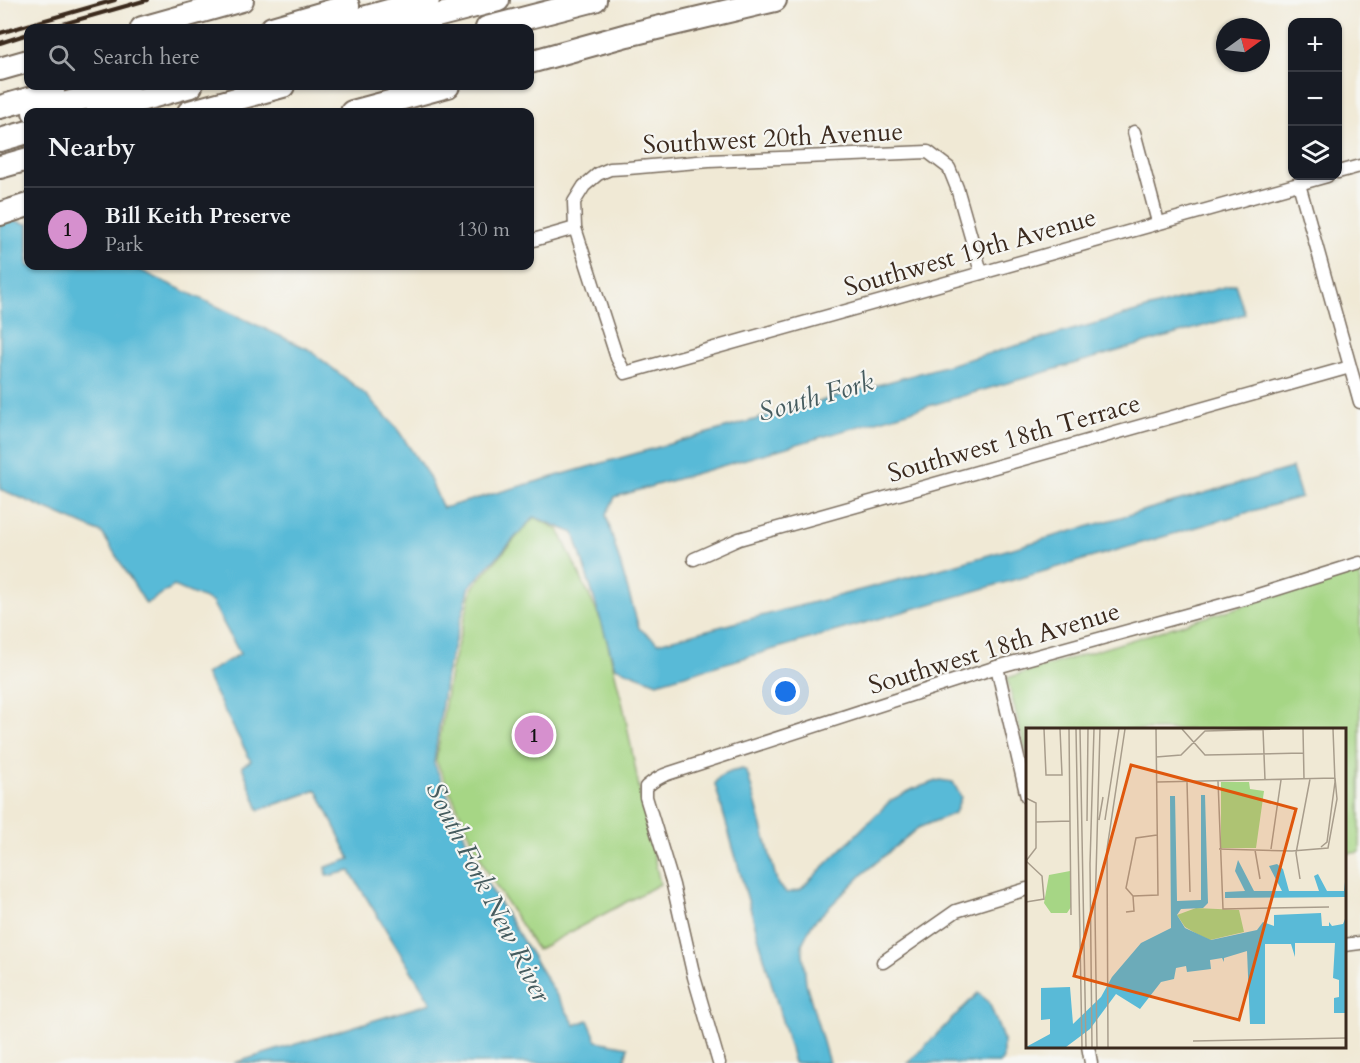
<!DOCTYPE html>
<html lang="en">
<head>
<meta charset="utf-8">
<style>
	:root { --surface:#171b24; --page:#20242c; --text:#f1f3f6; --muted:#9ea1a6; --line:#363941; --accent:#d690ce }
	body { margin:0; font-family:Cardo,serif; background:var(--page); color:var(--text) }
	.controls { position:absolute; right:18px; top:18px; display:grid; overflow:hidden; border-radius:12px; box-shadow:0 2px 4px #0004 }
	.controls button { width:54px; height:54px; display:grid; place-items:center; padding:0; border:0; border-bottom:2px solid var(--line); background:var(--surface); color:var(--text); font:30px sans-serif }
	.compass { position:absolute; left:1216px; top:18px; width:54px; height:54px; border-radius:50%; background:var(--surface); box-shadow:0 2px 4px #0004; rotate:75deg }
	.you { position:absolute; left:786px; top:692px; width:21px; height:21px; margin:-15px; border:4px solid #fff; border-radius:50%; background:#1a73e8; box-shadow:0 0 0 9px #1a73e833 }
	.badge { display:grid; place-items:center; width:39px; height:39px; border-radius:50%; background:var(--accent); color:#111; font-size:20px; font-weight:700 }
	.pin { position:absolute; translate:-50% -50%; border:3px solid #fff; box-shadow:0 2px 6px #0006 }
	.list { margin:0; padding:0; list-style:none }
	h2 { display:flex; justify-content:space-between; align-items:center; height:78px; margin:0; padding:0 24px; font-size:26px }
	h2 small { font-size:20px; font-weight:400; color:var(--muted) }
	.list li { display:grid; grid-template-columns:39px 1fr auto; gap:18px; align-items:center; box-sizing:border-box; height:84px; padding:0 24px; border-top:2px solid var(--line) }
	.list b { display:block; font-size:22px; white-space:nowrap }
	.list p { margin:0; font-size:20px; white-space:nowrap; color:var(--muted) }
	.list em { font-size:20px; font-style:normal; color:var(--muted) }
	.icon { flex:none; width:33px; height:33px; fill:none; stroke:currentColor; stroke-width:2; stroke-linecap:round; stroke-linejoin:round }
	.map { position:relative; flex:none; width:1360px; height:1063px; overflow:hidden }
	.search { position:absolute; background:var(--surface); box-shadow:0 2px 4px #0004; left:24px; top:24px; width:510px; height:66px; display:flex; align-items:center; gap:15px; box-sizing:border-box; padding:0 21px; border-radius:12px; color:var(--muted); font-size:22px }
	.panel { position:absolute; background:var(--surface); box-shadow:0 2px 4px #0004; left:24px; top:108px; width:510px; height:162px; border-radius:12px }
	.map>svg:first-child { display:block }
	.green { fill:#a6d685; stroke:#708052; stroke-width:1.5 }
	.water { fill:#59bad7; stroke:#4a727a; stroke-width:1.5 }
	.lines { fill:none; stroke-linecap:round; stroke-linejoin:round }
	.minor-casing { stroke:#7a6d5e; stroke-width:15 }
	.motorway-casing { stroke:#7a6d5e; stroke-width:26 }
	.minor { stroke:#fff; stroke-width:12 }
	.motorway { stroke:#fff; stroke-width:22 }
	.rail { stroke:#3b2a1e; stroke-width:4 }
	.labels { text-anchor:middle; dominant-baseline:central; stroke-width:4.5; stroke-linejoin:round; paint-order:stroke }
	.street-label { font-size:26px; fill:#3b2a1e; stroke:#f6f6f2 }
	.water-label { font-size:27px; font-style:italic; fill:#465c5f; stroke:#f6f6f2 }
	.inset-road { fill:none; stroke:#a89d8c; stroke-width:1.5 }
	.view { fill:#df570d; fill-opacity:0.15; stroke:#df570d; stroke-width:3 }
	.inset-edge { fill:none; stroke:#3b2a1e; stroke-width:3 }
</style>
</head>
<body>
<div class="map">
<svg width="1360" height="1063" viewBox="0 0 1360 1063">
	<rect width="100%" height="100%" fill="#f6f6f2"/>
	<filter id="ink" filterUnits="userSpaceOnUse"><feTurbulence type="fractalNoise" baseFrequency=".0167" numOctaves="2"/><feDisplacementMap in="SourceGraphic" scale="12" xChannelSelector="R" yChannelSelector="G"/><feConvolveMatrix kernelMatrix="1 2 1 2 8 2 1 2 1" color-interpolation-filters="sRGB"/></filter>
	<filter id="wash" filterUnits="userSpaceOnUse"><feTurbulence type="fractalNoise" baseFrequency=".008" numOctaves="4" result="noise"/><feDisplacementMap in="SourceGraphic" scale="24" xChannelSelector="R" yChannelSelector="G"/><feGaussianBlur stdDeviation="1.35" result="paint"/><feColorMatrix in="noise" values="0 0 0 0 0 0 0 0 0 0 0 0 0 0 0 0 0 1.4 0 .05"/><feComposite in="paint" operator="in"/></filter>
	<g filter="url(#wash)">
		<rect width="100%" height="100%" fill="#f0e9d5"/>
		<g class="green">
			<polygon points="534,517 558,529 603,625 624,710 642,803 660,884 537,950 487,872 436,761 450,673 473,587"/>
			<polygon points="1360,570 1360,852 1344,854 1344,730 1027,730 1027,756 1007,678"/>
		</g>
		<g class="water">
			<polygon points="0,217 28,224 28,266 131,266 308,349 365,394 396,427 428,475 443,508 1235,284 1245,314 615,497 606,515 639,628 658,643 940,569 1292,468 1301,497 657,683 615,667 574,533 534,517 470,586 446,674 434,763 479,870 575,1025 588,1020 597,1041 628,1047 624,1063 234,1063 431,1003 350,871 327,876 326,867 350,859 317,790 259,810 242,766 251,761 205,674 240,654 212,602 174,586 146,604 102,533 0,489"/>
			<path d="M742,769L745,770L748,775L778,885L787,893L800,890L891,800L913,789L940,780L953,782L961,797L955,813L918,828L866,871L812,924L802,944L806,983L829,1063H794L715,784C718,773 732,772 742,769Z"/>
			<polygon points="978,993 989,1002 1003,1039 1003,1059 999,1063 908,1063"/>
		</g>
	</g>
	<g filter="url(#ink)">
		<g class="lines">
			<g class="minor-casing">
				<g id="minor">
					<polyline points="1134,132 1158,222"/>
					<polyline points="1338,172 1360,166"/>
					<polyline points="1299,184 1360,402"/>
					<polyline points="530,241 575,228"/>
					<polyline points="981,272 957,188 949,168 928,152 709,161 628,168 610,169 598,174 584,186 574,202 575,228 617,358 625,373 1327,176"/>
					<polyline points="694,559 739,539 1350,367"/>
					<polyline points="997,667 1027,797"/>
					<polyline points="1344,945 1360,943"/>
					<polyline points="883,962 956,911 1027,889"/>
					<polyline points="1088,1046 1091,1063"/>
					<path d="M719,1063L694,977L673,885L646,797V787C654,780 660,776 670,773L997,667L1255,596L1360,563"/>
				</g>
			</g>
			<g class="motorway-casing">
				<g id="motorway">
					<polyline points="142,28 242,0"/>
					<polyline points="272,28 348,6"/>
					<polyline points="327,28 428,0"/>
					<polyline points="390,28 498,0"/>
					<polyline points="487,28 595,0"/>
					<polyline points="530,62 627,35 775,0"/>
					<polyline points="0,69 28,61"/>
					<polyline points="0,107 53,92"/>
					<polyline points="34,112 128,86"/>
					<polyline points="97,112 191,86"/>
					<polyline points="189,112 283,86"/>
					<polyline points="352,112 448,86"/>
					<polyline points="0,140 28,132"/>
					<polyline points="0,167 28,159"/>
					<polyline points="0,214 28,205"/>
				</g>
			</g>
			<use href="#minor" class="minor"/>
			<use href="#motorway" class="motorway"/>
			<g class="rail">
				<polyline points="49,28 147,0"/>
				<polyline points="0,33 115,0"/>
				<polyline points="0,43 28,34"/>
			</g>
		</g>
	</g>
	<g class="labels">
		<g class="street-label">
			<text transform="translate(773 138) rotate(-3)">Southwest 20th Avenue</text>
			<text transform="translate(970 252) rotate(-16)">Southwest 19th Avenue</text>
			<text transform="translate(1014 438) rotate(-16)">Southwest 18th Terrace</text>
			<text transform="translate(994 648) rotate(-17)">Southwest 18th Avenue</text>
		</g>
		<g class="water-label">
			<text transform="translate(816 397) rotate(-16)">South Fork</text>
			<text transform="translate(488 892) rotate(63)">South Fork New River</text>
		</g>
	</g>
	<g transform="translate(1026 728)">
		<rect width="320" height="320" fill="#f0e9d5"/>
		<path d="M195,54H223L224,61L238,63L230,120H195ZM44,143L45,179L41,185H25L18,175L23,147ZM170,180L213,182L218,204L184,212L171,206L159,199L151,187Z" fill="#a6d685"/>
		<path d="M175,67H179L182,175L177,180L155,181L151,187L159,200L185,212L231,202L237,194L248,198V187L295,185L296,198H303V194L306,198L317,196L319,191V285H308V270L313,269V252L307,250L309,215H269V229L265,216H239V296H224L221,223L198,230V234L196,230L184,232L185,241L161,244L160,238L150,240L148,251L135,254L114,281L90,266L64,301L40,319H0L24,306V291L15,292V260L44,259L47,296L75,269L86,249L115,215L145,200L144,68H149L151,173L175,172ZM212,132L228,163H256L243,138L251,136L257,141L263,163H293L288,148L292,146L301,163H318L319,154V169L199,170V164L219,163L209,143Z" fill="#59bad7"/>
		<path class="inset-road" d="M18,1L20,47H36L34,1M43,1L45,187M50,1L56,319M54,1L60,319M156,1L179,27L277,25M237,1L239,52M277,1L278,51M130,29L155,27L179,3L254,1M192,53L197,181L303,179M131,54L309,50M161,54L164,164M0,70L10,75V120L0,133M73,92L77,69M79,92L93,1M61,93L62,1M10,94L44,93M295,119L301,114L309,54L307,1M193,121L266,123L302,120L311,71L309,50M245,121L255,52M229,122L234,151M274,151L270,125L284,51M107,168L132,167L130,1M107,168L100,160L110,110L131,107M0,174L18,171L16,148L0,133M100,184L108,183L107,168M167,313L320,310M66,319L64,136L68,1M71,319L69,184L74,1M82,319L81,121L99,1"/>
		<path class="view" d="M105,37L270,81L213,292L48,248Z"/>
		<rect width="320" height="320" class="inset-edge"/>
	</g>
</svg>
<div class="controls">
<button>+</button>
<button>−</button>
<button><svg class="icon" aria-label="layers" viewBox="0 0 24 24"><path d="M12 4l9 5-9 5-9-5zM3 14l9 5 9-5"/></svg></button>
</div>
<svg class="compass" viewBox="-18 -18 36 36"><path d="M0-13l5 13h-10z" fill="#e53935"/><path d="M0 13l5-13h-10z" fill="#9ea1a6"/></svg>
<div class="you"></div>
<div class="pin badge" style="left:534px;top:735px">1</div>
<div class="search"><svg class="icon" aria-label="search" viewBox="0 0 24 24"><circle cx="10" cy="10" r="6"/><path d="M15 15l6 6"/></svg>Search here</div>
<section class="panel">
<h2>Nearby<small></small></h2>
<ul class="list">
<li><span class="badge">1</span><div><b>Bill Keith Preserve</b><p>Park</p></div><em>130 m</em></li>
</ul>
</section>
</div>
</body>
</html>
